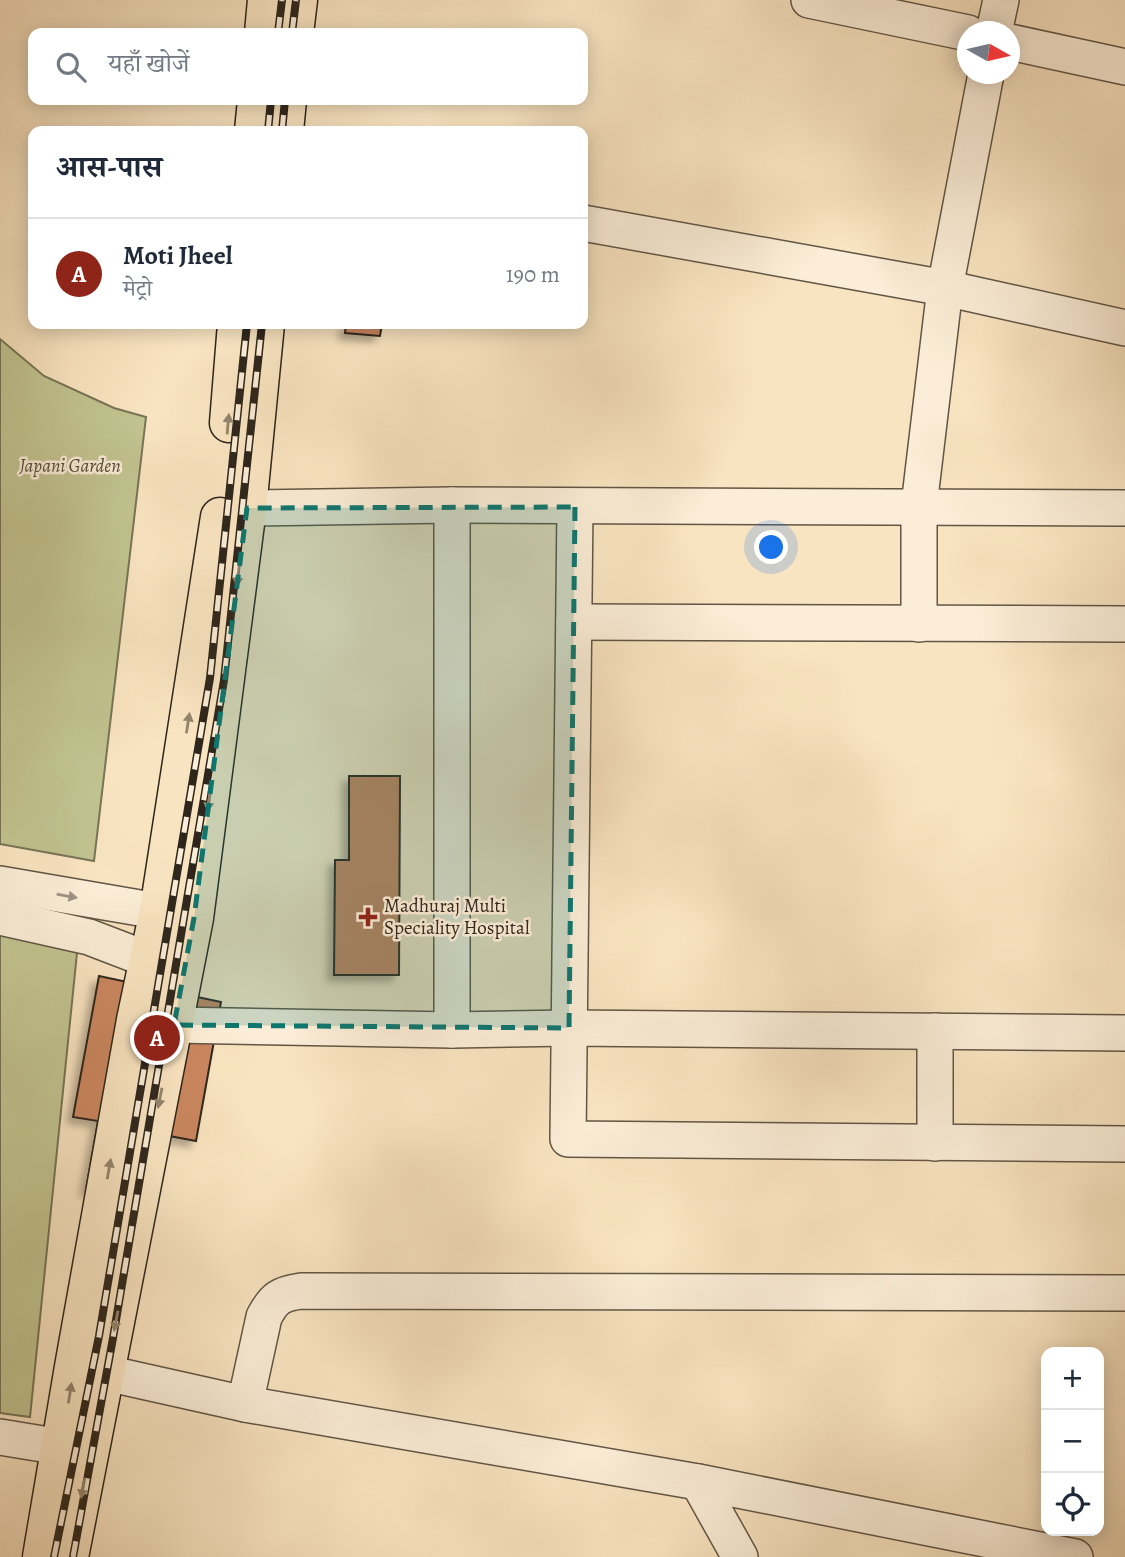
<!DOCTYPE html>
<html lang="hi">
<head>
<meta charset="utf-8">
<style>
	:root { --surface:#fff; --page:#f2f2f3; --text:#1f2937; --muted:#747a83; --line:#e0e1e3; --accent:#8f2418 }
	body { margin:0; font-family:Alegreya,"Noto Serif Devanagari",serif; background:var(--page); color:var(--text) }
	.controls { position:absolute; right:21px; bottom:21px; display:grid; overflow:hidden; border-radius:14px; box-shadow:0 4px 18px #0003 }
	.controls button { width:63px; height:63px; display:grid; place-items:center; padding:0; border:0; border-bottom:2px solid var(--line); background:var(--surface); color:var(--text); font:35px sans-serif }
	.compass { position:absolute; left:957px; top:21px; width:63px; height:63px; border-radius:50%; background:var(--surface); box-shadow:0 4px 18px #0003; rotate:98deg }
	.you { position:absolute; left:772px; top:548px; width:24px; height:24px; margin:-18px; border:5px solid #fff; border-radius:50%; background:#1a73e8; box-shadow:0 0 0 10px #1a73e833 }
	.badge { display:grid; place-items:center; width:46px; height:46px; border-radius:50%; background:var(--accent); color:#fff; font-size:23px; font-weight:700 }
	.pin { position:absolute; translate:-50% -50%; border:4px solid #fff; box-shadow:0 2px 7px #0006 }
	.list { margin:0; padding:0; list-style:none }
	h2 { display:flex; justify-content:space-between; align-items:center; height:91px; margin:0; padding:0 28px; font-size:30px }
	h2 small { font-size:23px; font-weight:400; color:var(--muted) }
	.list li { display:grid; grid-template-columns:46px 1fr auto; gap:21px; align-items:center; box-sizing:border-box; height:112px; padding:0 28px; border-top:2px solid var(--line) }
	.list b { display:block; font-size:26px; white-space:nowrap }
	.list p { margin:0; font-size:23px; white-space:nowrap; color:var(--muted) }
	.list em { font-size:23px; font-style:normal; color:var(--muted) }
	.icon { flex:none; width:38px; height:38px; fill:none; stroke:currentColor; stroke-width:2; stroke-linecap:round; stroke-linejoin:round }
	.map { position:relative; flex:none; width:1125px; height:1557px; overflow:hidden }
	.search { position:absolute; background:var(--surface); box-shadow:0 4px 18px #0003; left:28px; top:28px; width:560px; height:77px; display:flex; align-items:center; gap:18px; box-sizing:border-box; padding:0 24px; border-radius:14px; color:var(--muted); font-size:26px }
	.panel { position:absolute; background:var(--surface); box-shadow:0 4px 18px #0003; left:28px; top:126px; width:560px; height:203px; border-radius:14px }
	.map>svg:first-child { display:block }
	.green { fill:#c1c390; stroke:#787456; stroke-width:2 }
	.building { fill:#ca865f; stroke:#2e261c; stroke-width:2; filter:url(#shadow) }
	.lines { fill:none; stroke-linecap:round; stroke-linejoin:round }
	.minor-casing { stroke:#615645; stroke-width:38 }
	.major-casing { stroke:#2e261c; stroke-width:41 }
	.minor { stroke:#fbedd7; stroke-width:35 }
	.major { stroke:#f9e4c1; stroke-width:38 }
	.rail-casing { stroke:#2e261c; stroke-width:8 }
	.rail { stroke:#fbedd7; stroke-width:5; stroke-dasharray:16; stroke-linecap:butt }
	.oneway { fill:#94856e }
	.oneway2 { fill:#9f9383 }
	.marked { fill:#0f766e; fill-opacity:0.2; stroke:#0f766e; stroke-width:5; stroke-dasharray:14 9; stroke-linejoin:round }
	.poi-dot { fill:#8f2418; stroke:#fbedd7; stroke-width:2.5 }
	.labels { text-anchor:middle; dominant-baseline:central; stroke-width:5; stroke-linejoin:round; paint-order:stroke }
	.park-label { font-size:19px; font-style:italic; fill:#534d39; stroke:#fbedd7 }
	.poi-label { font-size:19px; fill:#2e261c; stroke:#fbedd7; text-anchor:start }
</style>
</head>
<body>
<div class="map">
<svg width="1125" height="1557" viewBox="0 0 1125 1557">
	<defs>
		<filter id="shadow"><feDropShadow dx="-6" dy="6" stdDeviation="3.5" flood-color="#0004"/></filter>
	</defs>
	<rect width="100%" height="100%" fill="#f9e4c1"/>
	<filter id="stains"><feTurbulence type="fractalNoise" baseFrequency=".00286" numOctaves="4"/><feColorMatrix values="0 0 0 0 .2 0 0 0 0 .09 0 0 0 0 .02 0 0 0 .5 -.17"/></filter>
	<radialGradient id="worn" r=".72"><stop offset=".6" stop-color="#630" stop-opacity="0"/><stop offset="1" stop-color="#630" stop-opacity=".3"/></radialGradient>
	<g class="green">
		<polygon points="0,339 44,376 114,408 146,417 94,861 0,844"/>
		<polygon points="0,930 78,943 30,1417 0,1413"/>
	</g>
	<g class="building">
		<polygon points="346,324 382,324 380,336 345,333"/>
		<polygon points="349,776 400,776 399,975 334,975 335,860 349,860"/>
		<polygon points="99,976 221,1002 196,1141 164,1135 152,1202 86,1190 98,1121 73,1117"/>
	</g>
	<g class="lines">
		<g class="minor-casing">
			<g id="minor">
				<polyline points="809,0 968,33"/>
				<polyline points="994,32 1001,0"/>
				<polyline points="1010,42 1125,67"/>
				<polyline points="583,223 945,288 1125,328"/>
				<polyline points="575,507 568,1139 1125,1144"/>
				<polyline points="247,508 452,505 1125,508"/>
				<polyline points="574,622 1125,624"/>
				<polyline points="919,624 919,506 945,288 986,74"/>
				<polyline points="0,884 186,916"/>
				<polyline points="0,917 89,937 149,960"/>
				<polyline points="145,1021 174,1025 452,1030 569,1028 1125,1033"/>
				<polyline points="452,1030 452,505"/>
				<polyline points="935,1143 935,1031"/>
				<polyline points="106,1373 245,1404 698,1482 1075,1557"/>
				<path d="M245,1404L264,1317C274,1298 280,1294 301,1291L1125,1293"/>
				<polyline points="0,1437 61,1447"/>
				<polyline points="698,1482 740,1557"/>
			</g>
		</g>
		<g class="major-casing">
			<g id="major">
				<polyline points="264,33 267,0"/>
				<polyline points="294,33 298,0"/>
				<polyline points="254,131 257,100"/>
				<polyline points="284,131 287,100"/>
				<polyline points="229,423 237,324"/>
				<polyline points="42,1557 74,1367 136,1020 159,911 220,517"/>
				<polyline points="69,1557 194,918 247,508 265,324"/>
			</g>
		</g>
		<use href="#minor" class="minor"/>
		<use href="#major" class="major"/>
		<g class="rail-casing">
			<g id="rail">
				<polyline points="278,33 282,0"/>
				<polyline points="292,33 296,0"/>
				<polyline points="268,131 271,100"/>
				<polyline points="282,131 285,100"/>
				<polyline points="54,1557 99,1336 210,678 247,324"/>
				<polyline points="73,1557 113,1338 224,680 262,324"/>
			</g>
		</g>
		<use href="#rail" class="rail"/>
	</g>
	<defs><path id="oneway-solid" d="M-6-.8H1V-3.2L6.5 0L1 3.2V.8H-6Z" transform="scale(1.75)"/></defs>
	<g class="oneway">
		<use href="#oneway-solid" transform="translate(228 424) rotate(-85)"/>
		<use href="#oneway-solid" transform="translate(238 576) rotate(97)"/>
		<use href="#oneway-solid" transform="translate(188 723) rotate(-81)"/>
		<use href="#oneway-solid" transform="translate(209 801) rotate(97)"/>
		<use href="#oneway-solid" transform="translate(160 1098) rotate(101)"/>
		<use href="#oneway-solid" transform="translate(109 1169) rotate(-80)"/>
		<use href="#oneway-solid" transform="translate(116 1321) rotate(101)"/>
		<use href="#oneway-solid" transform="translate(70 1393) rotate(-81)"/>
		<use href="#oneway-solid" transform="translate(83 1488) rotate(101)"/>
	</g>
	<use class="oneway2" href="#oneway-solid" transform="translate(67 896) rotate(10)"/>
	<path class="marked" d="M575,507L569,1028L174,1025L194,918L247,508Z"/>
	<path class="poi-dot" d="M364.5 906.5h7v7h7v7h-7v7h-7v-7h-7v-7h7z"/>
	<g class="labels">
		<g class="park-label">
			<text x="70" y="466">Japani Garden</text>
		</g>
		<g class="poi-label">
			<text x="384" y="906">Madhuraj Multi<tspan x="384" dy="22">Speciality Hospital</tspan></text>
		</g>
	</g>
	<rect width="100%" height="100%" filter="url(#stains)"/>
	<rect width="100%" height="100%" fill="url(#worn)"/>
</svg>
<div class="controls">
<button>+</button>
<button>−</button>
<button><svg class="icon" aria-label="locate" viewBox="0 0 24 24"><circle cx="12" cy="12" r="6"/><path d="M12 2v4M12 18v4M2 12h4M18 12h4"/></svg></button>
</div>
<svg class="compass" viewBox="-18 -18 36 36"><path d="M0-13l5 13h-10z" fill="#e53935"/><path d="M0 13l5-13h-10z" fill="#747a83"/></svg>
<div class="you"></div>
<div class="pin badge" style="left:157px;top:1038px">A</div>
<div class="search"><svg class="icon" aria-label="search" viewBox="0 0 24 24"><circle cx="10" cy="10" r="6"/><path d="M15 15l6 6"/></svg>यहाँ खोजें</div>
<section class="panel">
<h2>आस-पास<small></small></h2>
<ul class="list">
<li><span class="badge">A</span><div><b>Moti Jheel</b><p>मेट्रो</p></div><em>190 m</em></li>
</ul>
</section>
</div>
</body>
</html>
